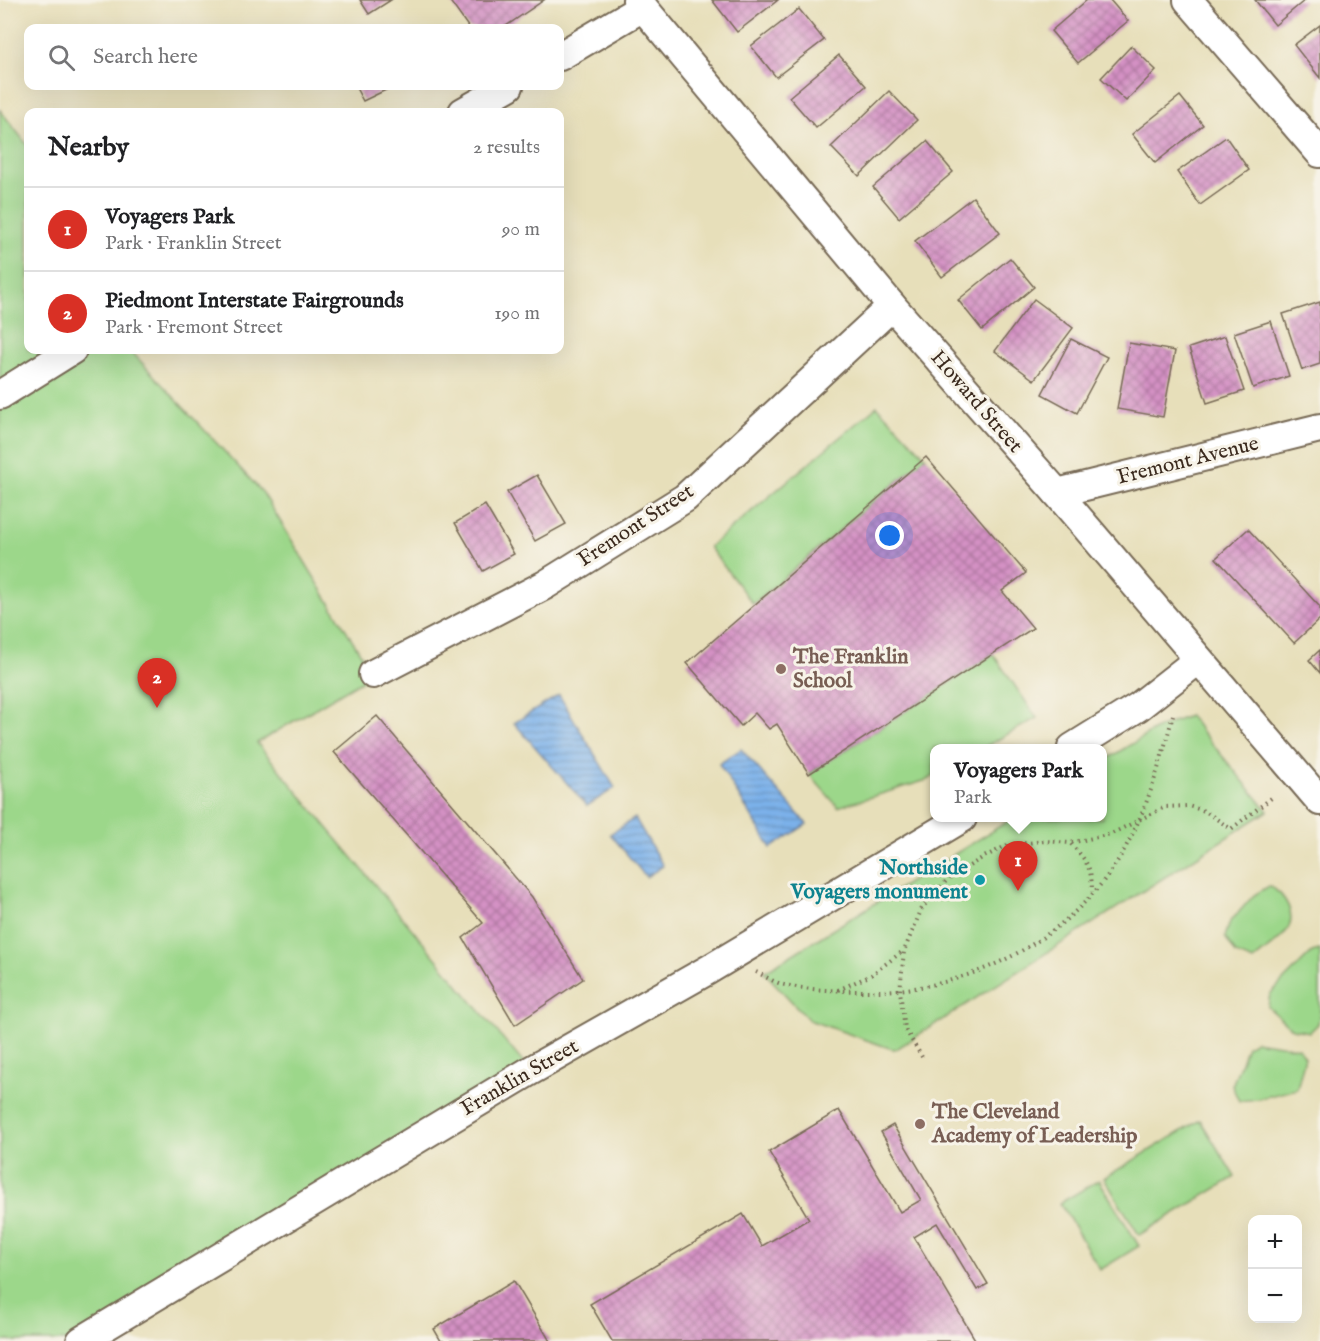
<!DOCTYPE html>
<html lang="en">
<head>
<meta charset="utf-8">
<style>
	:root { --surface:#fff; --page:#f6f6f6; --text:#202124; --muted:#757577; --line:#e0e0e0; --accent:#d93025 }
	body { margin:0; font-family:"IM FELL English",serif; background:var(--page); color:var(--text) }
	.controls { position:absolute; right:18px; bottom:18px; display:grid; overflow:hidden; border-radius:12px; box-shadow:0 6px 24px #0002 }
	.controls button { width:54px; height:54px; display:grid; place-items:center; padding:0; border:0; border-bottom:2px solid var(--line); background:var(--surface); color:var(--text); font:30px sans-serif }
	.you { position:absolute; left:890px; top:536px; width:21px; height:21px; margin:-15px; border:4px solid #fff; border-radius:50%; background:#1a73e8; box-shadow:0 0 0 9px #1a73e833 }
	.badge { display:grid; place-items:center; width:39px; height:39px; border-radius:50%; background:var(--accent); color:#fff; font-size:20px; font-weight:700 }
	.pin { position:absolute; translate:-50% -50px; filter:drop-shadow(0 2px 3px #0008) }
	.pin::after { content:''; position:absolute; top:32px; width:21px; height:18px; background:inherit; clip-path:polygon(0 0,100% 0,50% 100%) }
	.popup { position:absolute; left:930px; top:744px; width:177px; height:78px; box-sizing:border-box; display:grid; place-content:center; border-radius:12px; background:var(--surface); filter:drop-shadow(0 2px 4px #0005); font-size:20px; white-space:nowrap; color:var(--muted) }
	.popup b { font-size:22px; color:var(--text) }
	.popup::after { content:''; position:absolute; left:50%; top:100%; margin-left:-12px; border:12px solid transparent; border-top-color:var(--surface) }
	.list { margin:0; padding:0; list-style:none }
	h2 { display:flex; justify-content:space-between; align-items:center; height:78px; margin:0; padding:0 24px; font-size:26px }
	h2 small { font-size:20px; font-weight:400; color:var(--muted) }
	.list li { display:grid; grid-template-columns:39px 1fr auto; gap:18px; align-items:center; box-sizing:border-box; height:84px; padding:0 24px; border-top:2px solid var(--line) }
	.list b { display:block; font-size:22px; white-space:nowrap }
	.list p { margin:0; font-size:20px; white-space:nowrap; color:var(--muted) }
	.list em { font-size:20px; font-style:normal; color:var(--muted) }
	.icon { flex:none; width:33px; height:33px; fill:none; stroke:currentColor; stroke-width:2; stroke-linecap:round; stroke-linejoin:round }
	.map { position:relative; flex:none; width:1320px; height:1341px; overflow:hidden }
	.search { position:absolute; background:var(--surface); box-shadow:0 6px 24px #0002; left:24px; top:24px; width:540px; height:66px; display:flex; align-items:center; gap:15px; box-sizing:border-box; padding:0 21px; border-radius:12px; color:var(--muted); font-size:22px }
	.panel { position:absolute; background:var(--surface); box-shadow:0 6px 24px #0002; left:24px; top:108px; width:540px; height:246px; border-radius:12px }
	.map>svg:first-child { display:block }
	.park { fill:#9cd78a; stroke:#6c8054; stroke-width:1.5 }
	.water { fill:url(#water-rules); stroke:#5b6e84; stroke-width:1.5 }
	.building { fill:url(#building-cross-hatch) }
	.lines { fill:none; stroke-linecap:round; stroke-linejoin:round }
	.minor-casing { stroke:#776955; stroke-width:32 }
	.path { stroke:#776955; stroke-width:4; stroke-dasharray:1.5 4.5; stroke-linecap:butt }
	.minor { stroke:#fff; stroke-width:28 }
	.education-dot { fill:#8d6e63; stroke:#f7f3e8; stroke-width:2 }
	.culture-dot { fill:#0f9aa8; stroke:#f7f3e8; stroke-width:2 }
	.labels { text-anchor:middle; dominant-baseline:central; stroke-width:6; stroke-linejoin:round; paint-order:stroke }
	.street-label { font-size:21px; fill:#3b2a1e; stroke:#f7f3e8 }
	.education-label { font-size:21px; font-weight:bold; fill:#785e54; stroke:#f7f3e8; text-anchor:start }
	.culture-label { font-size:21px; font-weight:bold; fill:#0d838f; stroke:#f7f3e8; text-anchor:end }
</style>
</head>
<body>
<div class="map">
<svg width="1320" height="1341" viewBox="0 0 1320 1341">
	<defs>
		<pattern id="water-rules" width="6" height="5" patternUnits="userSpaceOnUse" patternTransform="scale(1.5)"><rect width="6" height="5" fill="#7bb1ea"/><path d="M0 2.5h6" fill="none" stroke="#6690bd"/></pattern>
		<pattern id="building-cross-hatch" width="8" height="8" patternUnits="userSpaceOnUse" patternTransform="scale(1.5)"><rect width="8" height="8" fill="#d491c4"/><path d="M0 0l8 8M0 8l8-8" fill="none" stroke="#ad779f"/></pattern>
	</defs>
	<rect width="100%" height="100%" fill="#f7f3e8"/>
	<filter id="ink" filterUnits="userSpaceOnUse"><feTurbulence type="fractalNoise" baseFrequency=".0167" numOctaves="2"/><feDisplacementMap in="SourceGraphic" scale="12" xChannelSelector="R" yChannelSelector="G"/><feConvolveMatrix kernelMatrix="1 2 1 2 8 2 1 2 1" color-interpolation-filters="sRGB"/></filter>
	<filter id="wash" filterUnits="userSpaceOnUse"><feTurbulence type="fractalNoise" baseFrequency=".008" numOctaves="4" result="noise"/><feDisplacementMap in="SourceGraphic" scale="24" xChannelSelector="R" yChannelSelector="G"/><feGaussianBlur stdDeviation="1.35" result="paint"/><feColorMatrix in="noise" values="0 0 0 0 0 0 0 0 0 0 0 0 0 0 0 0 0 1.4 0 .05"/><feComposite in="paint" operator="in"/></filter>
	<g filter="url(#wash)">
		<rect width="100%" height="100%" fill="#e7dfba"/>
		<g class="park">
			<polygon points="0,110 28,146 28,350 130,350 263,493 373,674 257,743 530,1071 81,1341 0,1341"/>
			<polygon points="877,406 926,457 753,604 709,547"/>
			<polygon points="993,654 1037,718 983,748 934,748 934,776 927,780 838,807 809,774"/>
			<polygon points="1189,716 1268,811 895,1050 809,1020 764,972 1013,818 1102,818 1102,762 1158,728"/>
			<path d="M1269,886C1285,894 1299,916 1285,933C1277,943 1263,952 1253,961L1236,954L1225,937L1230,922L1254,895Z"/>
			<polygon points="1320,950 1320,1011 1318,1024 1310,1032 1292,1029 1268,1007 1270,994 1312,952"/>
			<polygon points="1255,1041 1299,1048 1305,1057 1297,1089 1257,1099 1239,1101 1232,1086 1247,1046"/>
			<polygon points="1200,1120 1235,1177 1139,1235 1104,1178"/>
			<polygon points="1099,1180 1139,1246 1100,1270 1060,1203"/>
		</g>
		<g class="water">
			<polygon points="559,695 615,788 587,806 514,723"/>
			<polygon points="741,749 807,824 771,848 719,764"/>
			<polygon points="635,818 663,866 646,877 610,834"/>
		</g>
		<g id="blocks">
			<g class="building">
				<polygon points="360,0 391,0 369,14"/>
				<polygon points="449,0 544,0 503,28 469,28"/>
				<polygon points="712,0 778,0 737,32"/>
				<polygon points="1087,0 1110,0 1128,21 1078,63 1051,31"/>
				<polygon points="1255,0 1305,0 1275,25"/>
				<polygon points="799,9 824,40 776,77 751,46"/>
				<polygon points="1320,25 1320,78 1294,45"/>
				<polygon points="1131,46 1156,70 1126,101 1101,78"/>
				<polygon points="839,55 866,86 816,128 789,97"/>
				<polygon points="355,86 394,86 363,101"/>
				<polygon points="889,91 917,120 859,176 831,147"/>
				<polygon points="1180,96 1203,125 1155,163 1132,134"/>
				<polygon points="1226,137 1249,170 1200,205 1177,172"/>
				<polygon points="927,141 953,172 899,218 873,187"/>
				<polygon points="973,197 1000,233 942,277 915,241"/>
				<polygon points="1010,258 1034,287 982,330 958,300"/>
				<polygon points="1034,299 1073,328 1034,380 995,351"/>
				<polygon points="1320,302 1320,364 1302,370 1283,314"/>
				<polygon points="1271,321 1289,376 1253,388 1234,333"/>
				<polygon points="1225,336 1244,391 1207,403 1189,348"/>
				<polygon points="1071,339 1107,357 1077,413 1042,394"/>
				<polygon points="1129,343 1175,351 1163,417 1117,409"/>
				<polygon points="926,457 1026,573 1002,591 1033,628 809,774 777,724 769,729 755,713 741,726 687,663"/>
				<polygon points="537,475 566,524 535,541 507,492"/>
				<polygon points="485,505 514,554 483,571 455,523"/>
				<polygon points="1248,529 1320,607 1320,619 1294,643 1216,558"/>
				<polygon points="1320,650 1320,673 1309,660"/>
				<polygon points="377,716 532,897 583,979 515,1025 463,938 483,923 334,752"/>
				<polygon points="839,1110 900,1212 921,1200 881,1132 893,1125 988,1284 977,1290 937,1223 914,1237 976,1341 612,1341 590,1304 743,1214 762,1246 809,1219 769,1152"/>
				<polygon points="514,1281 550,1341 441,1341 434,1329"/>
			</g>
		</g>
	</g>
	<g filter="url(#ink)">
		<use href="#blocks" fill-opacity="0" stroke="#776955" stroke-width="1.5"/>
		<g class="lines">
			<g class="minor-casing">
				<g id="minor">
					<polyline points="637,0 892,306 1057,493 1320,801"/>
					<polyline points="1188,0 1320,153"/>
					<polyline points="560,56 643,7"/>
					<polyline points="463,112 509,86"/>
					<polyline points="0,395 72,350"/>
					<polyline points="1057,493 1320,428"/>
					<polyline points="373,674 545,585 685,498 892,306"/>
					<polyline points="1072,748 1138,707 1198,660"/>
					<polyline points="81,1341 530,1071 708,970 962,818"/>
				</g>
			</g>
			<g class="path">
				<path d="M1071,844C1087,861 1092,868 1092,892"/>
				<path d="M756,972C765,976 775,983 785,985C814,991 846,991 876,991C973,990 1074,937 1123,852C1147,810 1161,762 1173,715"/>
				<polyline points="838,990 871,975 903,951"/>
				<polyline points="922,1057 905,1029 900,991 904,951 922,908 947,880 982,858 1008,845 1045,841 1070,843 1111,834 1165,807 1188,806 1205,811 1231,829 1274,796"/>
			</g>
			<use href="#minor" class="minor"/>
		</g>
	</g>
	<g class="education-dot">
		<circle cx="781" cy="669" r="6"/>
		<circle cx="920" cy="1124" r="6"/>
	</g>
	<circle class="culture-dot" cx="980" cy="880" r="6"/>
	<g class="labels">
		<g class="street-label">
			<text transform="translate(976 402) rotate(49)">Howard Street</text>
			<text transform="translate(1188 461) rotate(-14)">Fremont Avenue</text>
			<text transform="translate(636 526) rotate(-33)">Fremont Street</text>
			<text transform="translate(520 1078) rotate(-30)">Franklin Street</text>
		</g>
		<g class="education-label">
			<text x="793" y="657">The Franklin<tspan x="793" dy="24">School</tspan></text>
			<text x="932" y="1112">The Cleveland<tspan x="932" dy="24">Academy of Leadership</tspan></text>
		</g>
		<g class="culture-label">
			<text x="968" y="868">Northside<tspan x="968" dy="24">Voyagers monument</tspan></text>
		</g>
	</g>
</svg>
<div class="controls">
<button>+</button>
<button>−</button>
</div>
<div class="you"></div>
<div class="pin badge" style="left:1018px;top:891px">1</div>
<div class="popup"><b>Voyagers Park</b>Park</div>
<div class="pin badge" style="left:157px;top:708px">2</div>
<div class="search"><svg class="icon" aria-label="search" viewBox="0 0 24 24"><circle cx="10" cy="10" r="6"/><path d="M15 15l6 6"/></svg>Search here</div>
<section class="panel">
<h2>Nearby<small>2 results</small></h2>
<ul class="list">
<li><span class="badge">1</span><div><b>Voyagers Park</b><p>Park · Franklin Street</p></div><em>90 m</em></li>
<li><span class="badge">2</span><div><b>Piedmont Interstate Fairgrounds</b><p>Park · Fremont Street</p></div><em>190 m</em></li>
</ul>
</section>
</div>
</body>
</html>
